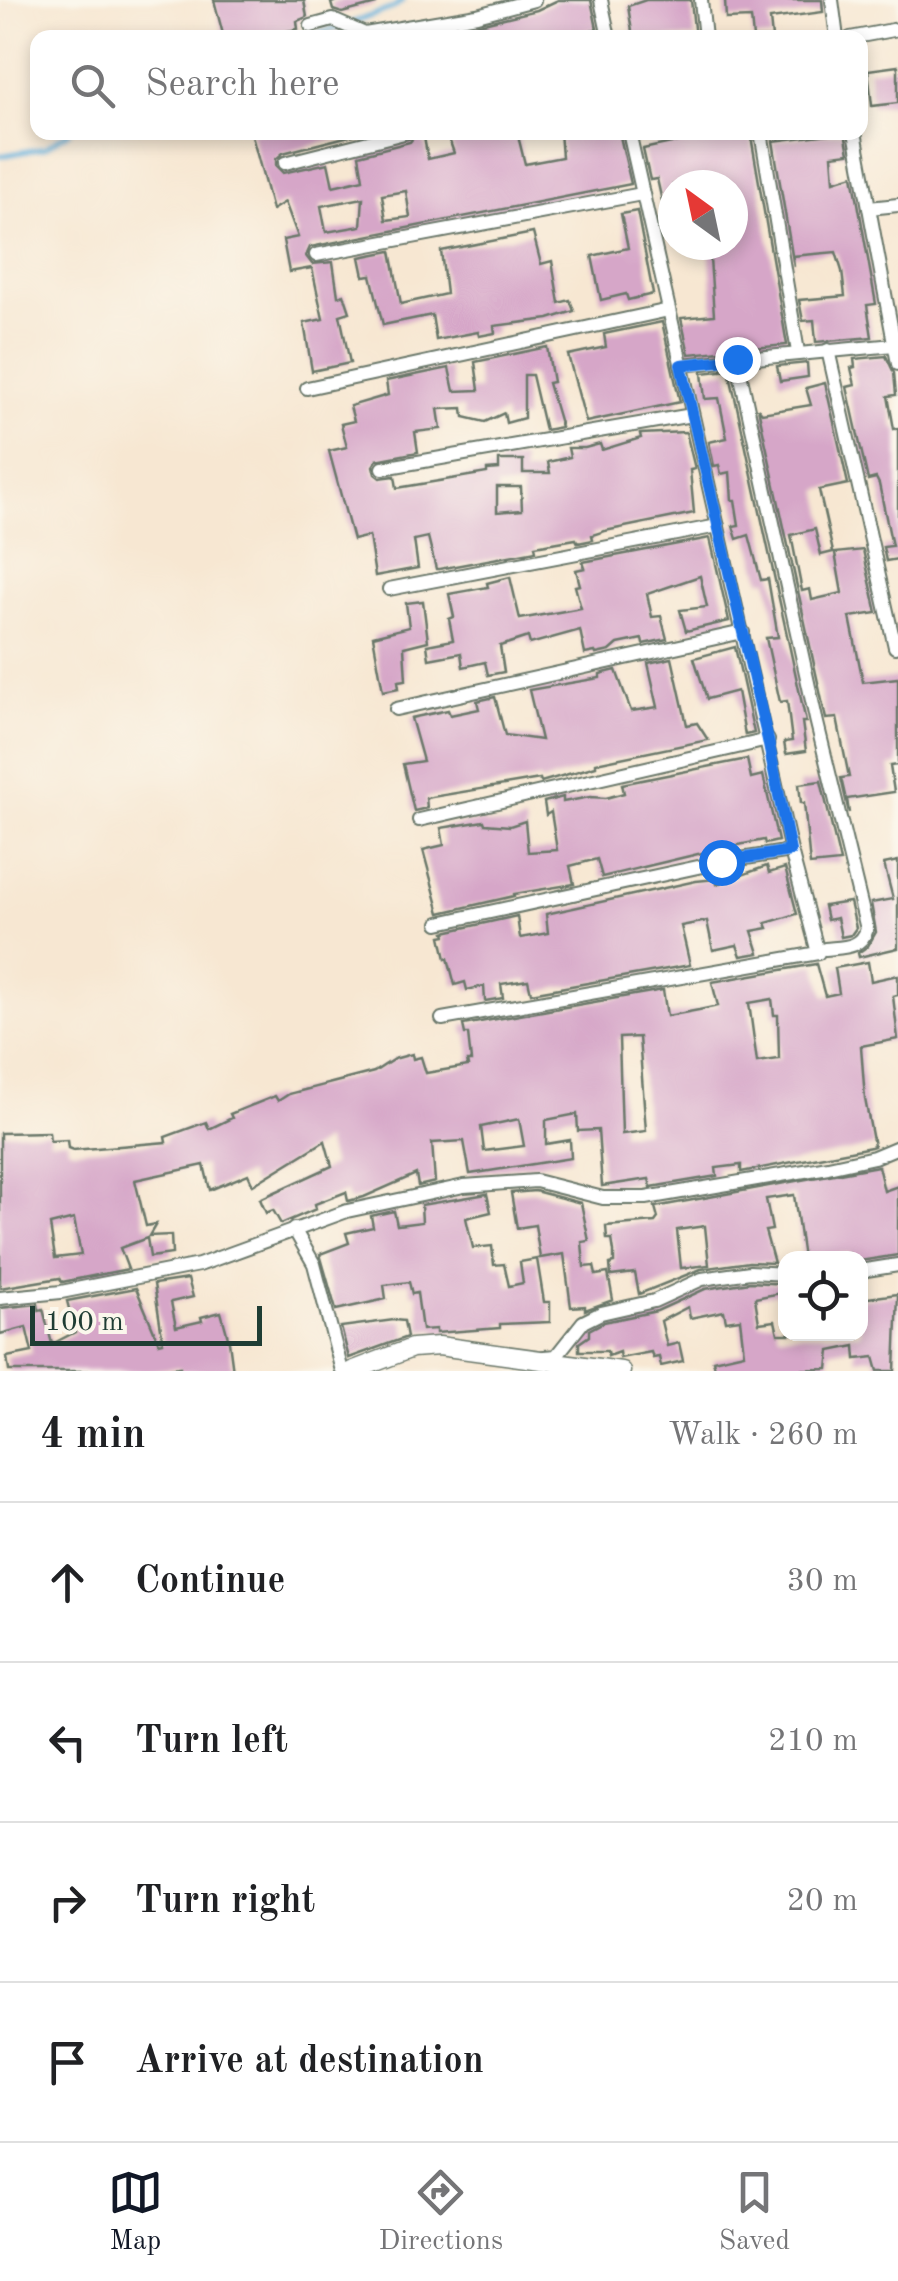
<!DOCTYPE html>
<html lang="en">
<head>
<meta charset="utf-8">
<style>
	:root { --surface:#fff; --page:#f2f2f2; --text:#202124; --muted:#757577; --line:#e0e0e0; --accent:#111827 }
	body { margin:0; font-family:"Old Standard TT",serif; background:var(--page); color:var(--text) }
	.controls { position:absolute; right:30px; bottom:30px; display:grid; overflow:hidden; border-radius:20px; box-shadow:0 5px 15px #0003 }
	.controls button { width:90px; height:90px; display:grid; place-items:center; padding:0; border:0; border-bottom:2px solid var(--line); background:var(--surface); color:var(--text); font:50px sans-serif }
	.compass { position:absolute; left:658px; top:170px; width:90px; height:90px; border-radius:50%; background:var(--surface); box-shadow:0 5px 15px #0003; rotate:327deg }
	.scale { position:absolute; left:30px; bottom:25px; width:232px; box-sizing:border-box; padding-left:10px; border:5px solid #1f3d34; border-top:0; font-size:28px; line-height:35px; white-space:nowrap; color:#1f3d34; -webkit-text-stroke:8px #fbf7ec; paint-order:stroke }
	.stop { position:absolute; width:30px; height:30px; margin:-22px; border:8px solid #1a73e8; border-radius:50%; background:#fff }
	.stop.end { background:#1a73e8; border-color:#fff; box-shadow:0 2px 10px #0008 }
	.list { margin:0; padding:0; list-style:none }
	h2 { display:flex; justify-content:space-between; align-items:center; height:130px; margin:0; padding:0 40px; font-size:42px }
	h2 small { font-size:32px; font-weight:400; color:var(--muted) }
	.list li { display:grid; grid-template-columns:65px 1fr auto; gap:30px; align-items:center; box-sizing:border-box; height:160px; padding:0 40px; border-top:2px solid var(--line) }
	.list b { display:block; font-size:38px; white-space:nowrap }
	.list em { font-size:32px; font-style:normal; color:var(--muted) }
	.icon { flex:none; width:55px; height:55px; fill:none; stroke:currentColor; stroke-width:2; stroke-linecap:round; stroke-linejoin:round }
	.map { position:relative; flex:none; width:898px; height:1371px; overflow:hidden }
	.search { position:absolute; background:var(--surface); box-shadow:0 5px 15px #0003; left:30px; right:30px; top:30px; height:110px; display:flex; align-items:center; gap:25px; box-sizing:border-box; padding:0 35px; border-radius:20px; color:var(--muted); font-size:38px }
	.sheet { height:770px; background:var(--surface) }
	nav { display:flex; justify-content:space-around; align-items:center; box-sizing:border-box; height:140px; border-top:2px solid var(--line); background:var(--surface); font-size:28px; color:var(--muted) }
	nav a { display:grid; justify-items:center; gap:5px }
	nav .on { color:var(--accent) }
	.map>svg:first-child { display:block }
	.lines { fill:none; stroke-linecap:round; stroke-linejoin:round }
	.stream { stroke:#62b2dd; stroke-width:5 }
	.building { fill:#d6a6c8; fill-rule:evenodd }
	.street-casing { stroke:#6b786b; stroke-width:16 }
	.secondary-casing { stroke:#6b786b; stroke-width:21 }
	.street { stroke:#fff; stroke-width:12 }
	.secondary { stroke:#fff; stroke-width:18 }
	.route { stroke:#1a73e8; stroke-width:12 }
</style>
</head>
<body>
<div class="map">
<svg width="898" height="1371" viewBox="0 0 898 1371">
	<rect width="100%" height="100%" fill="#fbf7ec"/>
	<filter id="ink" filterUnits="userSpaceOnUse"><feTurbulence type="fractalNoise" baseFrequency=".01" numOctaves="2"/><feDisplacementMap in="SourceGraphic" scale="20" xChannelSelector="R" yChannelSelector="G"/><feConvolveMatrix kernelMatrix="1 2 1 2 8 2 1 2 1" color-interpolation-filters="sRGB"/></filter>
	<filter id="wash" filterUnits="userSpaceOnUse"><feTurbulence type="fractalNoise" baseFrequency=".0048" numOctaves="4" result="noise"/><feDisplacementMap in="SourceGraphic" scale="40" xChannelSelector="R" yChannelSelector="G"/><feGaussianBlur stdDeviation="2.25" result="paint"/><feColorMatrix in="noise" values="0 0 0 0 0 0 0 0 0 0 0 0 0 0 0 0 0 1.4 0 .05"/><feComposite in="paint" operator="in"/></filter>
	<g filter="url(#wash)">
		<rect width="100%" height="100%" fill="#f7e7d2"/>
		<g class="lines">
			<g class="stream">
				<polyline points="351,23 393,8 403,0"/>
				<polyline points="300,38 341,27"/>
				<polyline points="0,156 44,148 69,132"/>
			</g>
		</g>
		<g id="blocks">
			<g class="building">
				<polygon points="214,0 304,0 307,17 297,21 298,29 249,38 224,38"/>
				<polygon points="340,0 375,0 376,4 342,13 333,10 331,3"/>
				<polygon points="558,0 591,0 597,29 586,31 588,38 465,38 463,28 537,10"/>
				<polygon points="646,0 691,0 695,38 633,38 628,6"/>
				<polygon points="725,0 822,0 823,12 770,19 772,38 753,38 751,18 726,19"/>
				<polygon points="898,66 898,103 872,106 868,70"/>
				<path d="M251,132H365L283,153L276,159V166L283,173L328,163L333,186L363,179L359,155L410,142L418,132H423L428,159L454,153L449,139L470,132H517L525,164L562,157L560,132H619L631,184L310,247L306,256L312,264L333,262L338,296L344,294L350,312L340,315L350,363L312,371L304,323L323,319L312,268L289,272L283,240L298,237L285,202L272,210ZM406,191L410,217L386,220L382,195ZM363,198L361,226L326,232L321,206Z"/>
				<polygon points="845,132 849,153 832,155 834,181 853,175 876,304 867,305 872,337 816,342 814,320 803,321 799,300 845,296 842,271 836,252 793,256 794,267 773,141"/>
				<polygon points="751,136 787,345 689,354 681,318 714,315 709,245 733,245 733,183 673,185 673,228 668,228 657,179 650,180 643,149 676,142"/>
				<polygon points="637,211 653,294 628,300 626,294 601,300 592,256 628,248 621,214"/>
				<polygon points="533,233 541,264 552,261 559,303 570,300 574,311 549,319 494,326 495,333 479,336 478,332 436,340 432,315 383,325 371,275 364,276 360,257 391,251 401,304 446,294 441,251"/>
				<polygon points="662,322 680,402 586,422 568,355 606,347 604,334"/>
				<path d="M547,347L553,382L548,383L561,427L545,430L532,375H524V418L506,423L504,413L485,422L464,417L463,408L438,409L441,429L415,432L418,452L377,460L373,466L375,474L380,478L395,476L397,488L487,473V470L499,469V460H523V473H550L548,462L570,457L568,448H585L600,444L602,450L641,438L640,434L686,432L695,469L690,470L694,513L605,531L592,535L593,540L578,543L576,539L535,546L536,551L439,569H436L428,537L414,540L418,568L375,576L369,536L353,540L329,451L347,447L341,424L354,421L350,406L388,395L386,381L449,368L454,391L479,390L475,362ZM497,487H521L522,510L497,512Z"/>
				<polygon points="886,356 894,373 896,395 888,396 894,429 898,428 898,559 886,561 883,547 892,546 879,484 876,478 868,480 847,387 855,385 851,368 855,367 854,359"/>
				<polygon points="807,363 808,377 780,381 777,366"/>
				<polygon points="729,370 806,722 802,722 806,751 786,754 784,742 792,741 787,701 780,702 766,638 778,637 768,579 761,580 749,535 737,539 733,526 739,525 735,500 732,500 730,472 721,474 719,465 714,466 709,442 727,438 719,398 705,399 702,373"/>
				<polygon points="825,383 848,484 819,490 833,552 821,555 815,529 791,535 802,591 810,589 812,600 842,593 835,553 863,550 877,613 850,617 863,682 898,678 898,765 890,766 894,792 847,799 849,813 841,778 849,777 837,718 826,719 758,408 762,413 811,405 806,388"/>
				<polygon points="710,538 729,621 686,631 680,610 707,607 700,576 647,594 652,617 661,616 667,639 643,644 642,639 618,644 610,651 596,654 595,652 585,654 580,630 530,644 528,637 500,646 504,672 488,675 485,662 463,667 461,653 429,659 427,645 453,640 449,619 454,617 449,594 488,587 487,583 510,577 520,619 581,608 575,586 580,585 576,570 585,568 583,562"/>
				<polygon points="423,601 428,641 404,647 406,680 398,681 399,688 383,691 373,636 409,627 406,603"/>
				<polygon points="735,647 754,733 745,735 737,691 707,699 694,658"/>
				<polygon points="672,658 687,725 697,723 708,740 596,763 596,766 541,782 540,779 426,798 427,808 414,811 403,764 423,761 411,718 448,710 450,715 479,709 477,701 495,697 505,735 541,740 529,690 600,678 600,674 616,670 631,711 658,707 648,663"/>
				<polygon points="747,759 751,778 763,775 778,841 765,844 764,840 723,848 602,877 597,859 570,866 574,884 514,894 514,896 440,913 423,850 444,845 441,828 484,821 485,824 510,826 525,821 528,852 557,850 551,812 546,815 544,802 563,797 563,802 590,797 606,798 624,793 622,784"/>
				<polygon points="821,781 840,862 810,865 804,803 801,803 799,784"/>
				<polygon points="898,861 898,948 859,957 858,953 868,946 876,932 871,903 893,899 884,864"/>
				<polygon points="767,866 769,873 785,868 797,914 766,923 768,928 752,931 759,953 741,956 737,945 713,950 707,921 681,926 690,965 531,993 528,980 501,984 503,998 485,1001 484,986 467,990 465,982 455,985 448,958 446,959 441,936 446,935 445,932 517,916 520,938 548,933 546,914 696,881 716,879 717,884"/>
				<polygon points="850,902 856,928 851,935 841,937 837,918 827,920 824,906"/>
				<path d="M868,962L871,981L898,975V995L893,996L898,1039L861,1046L865,1099L874,1146L871,1147L741,1172V1165L716,1168L717,1176L651,1187L649,1179L602,1186L598,1130L578,1131L577,1114L546,1120V1144L570,1140L571,1158L470,1174L464,1141L432,1143L435,1182L418,1186L416,1174L364,1197L348,1201L346,1192L315,1204L316,1209L281,1224L273,1210L266,1213L260,1199L332,1166L325,1141L253,1185L248,1174L210,1190L204,1165L135,1180L146,1226L156,1224L149,1236L171,1235L172,1254L150,1257L147,1238L120,1248L128,1269L62,1282L60,1278L0,1288V1133L49,1132L50,1141L67,1140L68,1148L73,1150L166,1142L165,1137L206,1122L209,1129L232,1118L230,1114L275,1096L278,1101L289,1094L374,1072L394,1059L412,1054L413,1059L421,1057L426,1073L468,1066L467,1061H471L468,1034H465L463,1025L663,990L667,1016L699,1010L718,1006L712,982L816,964L825,996L839,993L835,968ZM772,999L774,1015H778L779,1059L757,1062L749,1003ZM639,1037L646,1131L622,1134L619,1038ZM519,1119L524,1146L484,1151L481,1127ZM74,1219L81,1255L55,1258L50,1225Z"/>
				<path d="M878,1166L884,1191L898,1186V1255L860,1261L850,1258L849,1253L803,1258L794,1195L766,1199L772,1230L765,1231L774,1263L749,1262L701,1269L639,1294L635,1273L611,1276L610,1264L614,1263V1252L612,1239H607L606,1226L655,1222L658,1218L655,1207ZM705,1226L709,1265L681,1268L677,1230Z"/>
				<polygon points="535,1191 581,1203 589,1241 582,1242 584,1267 594,1266 596,1275 608,1273 613,1300 585,1310 585,1306 571,1307 564,1254 540,1258 535,1225 517,1228 511,1193"/>
				<polygon points="487,1194 491,1212 466,1218 473,1248 492,1246 494,1265 504,1264 509,1286 523,1283 520,1262 537,1259 544,1302 550,1302 550,1322 500,1324 500,1328 436,1333 436,1329 422,1330 417,1293 412,1294 409,1282 384,1285 386,1299 336,1310 320,1254 349,1243 346,1233 373,1227 371,1216 394,1211 397,1225 422,1222 421,1205"/>
				<polygon points="188,1279 193,1297 171,1302 176,1327 202,1321 201,1317 221,1312 229,1341 233,1371 180,1371 180,1367 147,1371 9,1371 7,1357 32,1352 26,1327 0,1334 0,1308 38,1304 39,1310 43,1309 52,1344 75,1332 67,1301 136,1288 159,1343 163,1342 154,1284"/>
				<polygon points="750,1282 786,1284 786,1292 755,1298 759,1323 775,1321 778,1334 860,1334 860,1299 898,1294 895,1371 878,1371 874,1357 856,1359 855,1346 830,1351 828,1369 716,1371 713,1360 744,1353 740,1319 726,1321 724,1311 690,1318 688,1307 661,1321 667,1346 679,1343 683,1361 661,1366 659,1357 653,1358 651,1352 620,1358 619,1352 608,1356 607,1351 579,1351 579,1343 589,1336 589,1330 604,1322 657,1311 705,1289"/>
				<polygon points="394,1320 404,1321 407,1337 349,1358 341,1327"/>
			</g>
		</g>
	</g>
	<g filter="url(#ink)">
		<use href="#blocks" fill-opacity="0" stroke="#6b786b" stroke-width="2.5"/>
		<g class="lines">
			<g class="street-casing">
				<g id="street">
					<polyline points="601,0 609,38"/>
					<polyline points="701,0 705,38"/>
					<polyline points="832,0 837,38"/>
					<polyline points="311,26 333,20 365,34 477,15 534,0"/>
					<polyline points="850,38 898,29"/>
					<polyline points="761,132 798,352"/>
					<polyline points="855,132 898,364"/>
					<polyline points="285,163 408,132"/>
					<polyline points="869,208 898,205"/>
					<polyline points="316,255 642,194"/>
					<polyline points="828,350 895,647"/>
					<path d="M737,359L816,719L867,929C861,949 843,947 825,949"/>
					<polyline points="681,365 894,345"/>
					<polyline points="307,388 669,310"/>
					<polyline points="383,468 692,415"/>
					<polyline points="389,589 718,526"/>
					<polyline points="396,709 743,632"/>
					<polyline points="419,820 768,740"/>
					<polyline points="439,923 721,862 791,851"/>
					<polyline points="442,1019 818,953 791,851 629,132"/>
					<polyline points="294,1229 314,1264 342,1371"/>
					<polyline points="860,1271 898,1265"/>
					<polyline points="0,1298 61,1292 199,1265 347,1211 464,1186 536,1181 603,1198 646,1198 828,1167 874,1157 898,1147"/>
					<polyline points="544,1357 556,1356 583,1322 601,1313 654,1301 702,1279 750,1272 786,1274"/>
				</g>
			</g>
			<g class="secondary-casing">
				<polyline id="secondary" points="352,1371 412,1348 439,1346 621,1371"/>
			</g>
			<use href="#street" class="street"/>
			<use href="#secondary" class="secondary"/>
		</g>
	</g>
	<g class="lines" filter="url(#ink)">
		<polyline class="route" points="721,862 790,851 768,740 681,365 737,359"/>
	</g>
</svg>
<div class="controls">
<button><svg class="icon" aria-label="locate" viewBox="0 0 24 24"><circle cx="12" cy="12" r="6"/><path d="M12 2v4M12 18v4M2 12h4M18 12h4"/></svg></button>
</div>
<svg class="compass" viewBox="-18 -18 36 36"><path d="M0-13l5 13h-10z" fill="#e53935"/><path d="M0 13l5-13h-10z" fill="#757577"/></svg>
<div class="scale">100 m</div>
<div class="stop" style="left:721px;top:862px"></div>
<div class="stop end" style="left:737px;top:359px"></div>
<div class="search"><svg class="icon" aria-label="search" viewBox="0 0 24 24"><circle cx="10" cy="10" r="6"/><path d="M15 15l6 6"/></svg>Search here</div>
</div>
<section class="sheet">
<h2>4 min<small>Walk · 260 m</small></h2>
<ul class="list">
<li><svg class="icon" aria-label="ahead" viewBox="0 0 24 24"><path d="M12 20V5M6 11l6-6 6 6"/></svg><div><b>Continue</b></div><em>30 m</em></li>
<li><svg class="icon" aria-label="left" viewBox="0 0 24 24"><path d="M17 20v-9H6M10 6l-5 5 5 5"/></svg><div><b>Turn left</b></div><em>210 m</em></li>
<li><svg class="icon" aria-label="right" viewBox="0 0 24 24"><path d="M7 20v-9h11M14 6l5 5-5 5"/></svg><div><b>Turn right</b></div><em>20 m</em></li>
<li><svg class="icon" aria-label="arrive" viewBox="0 0 24 24"><path d="M6 21V4h12l-3 4 3 4H6"/></svg><div><b>Arrive at destination</b></div></li>
</ul>
</section>
<nav>
<a class="on"><svg class="icon" aria-label="map" viewBox="0 0 24 24"><path d="M3 6l6-2 6 2 6-2v14l-6 2-6-2-6 2zM9 4v14M15 6v14"/></svg>Map</a>
<a><svg class="icon" aria-label="directions" viewBox="0 0 24 24"><path d="M12 3l9 9-9 9-9-9zM9 14v-3h6M13 9l2 2-2 2"/></svg>Directions</a>
<a><svg class="icon" aria-label="saved" viewBox="0 0 24 24"><path d="M7 4h10v16l-5-4-5 4z"/></svg>Saved</a>
</nav>
</body>
</html>
